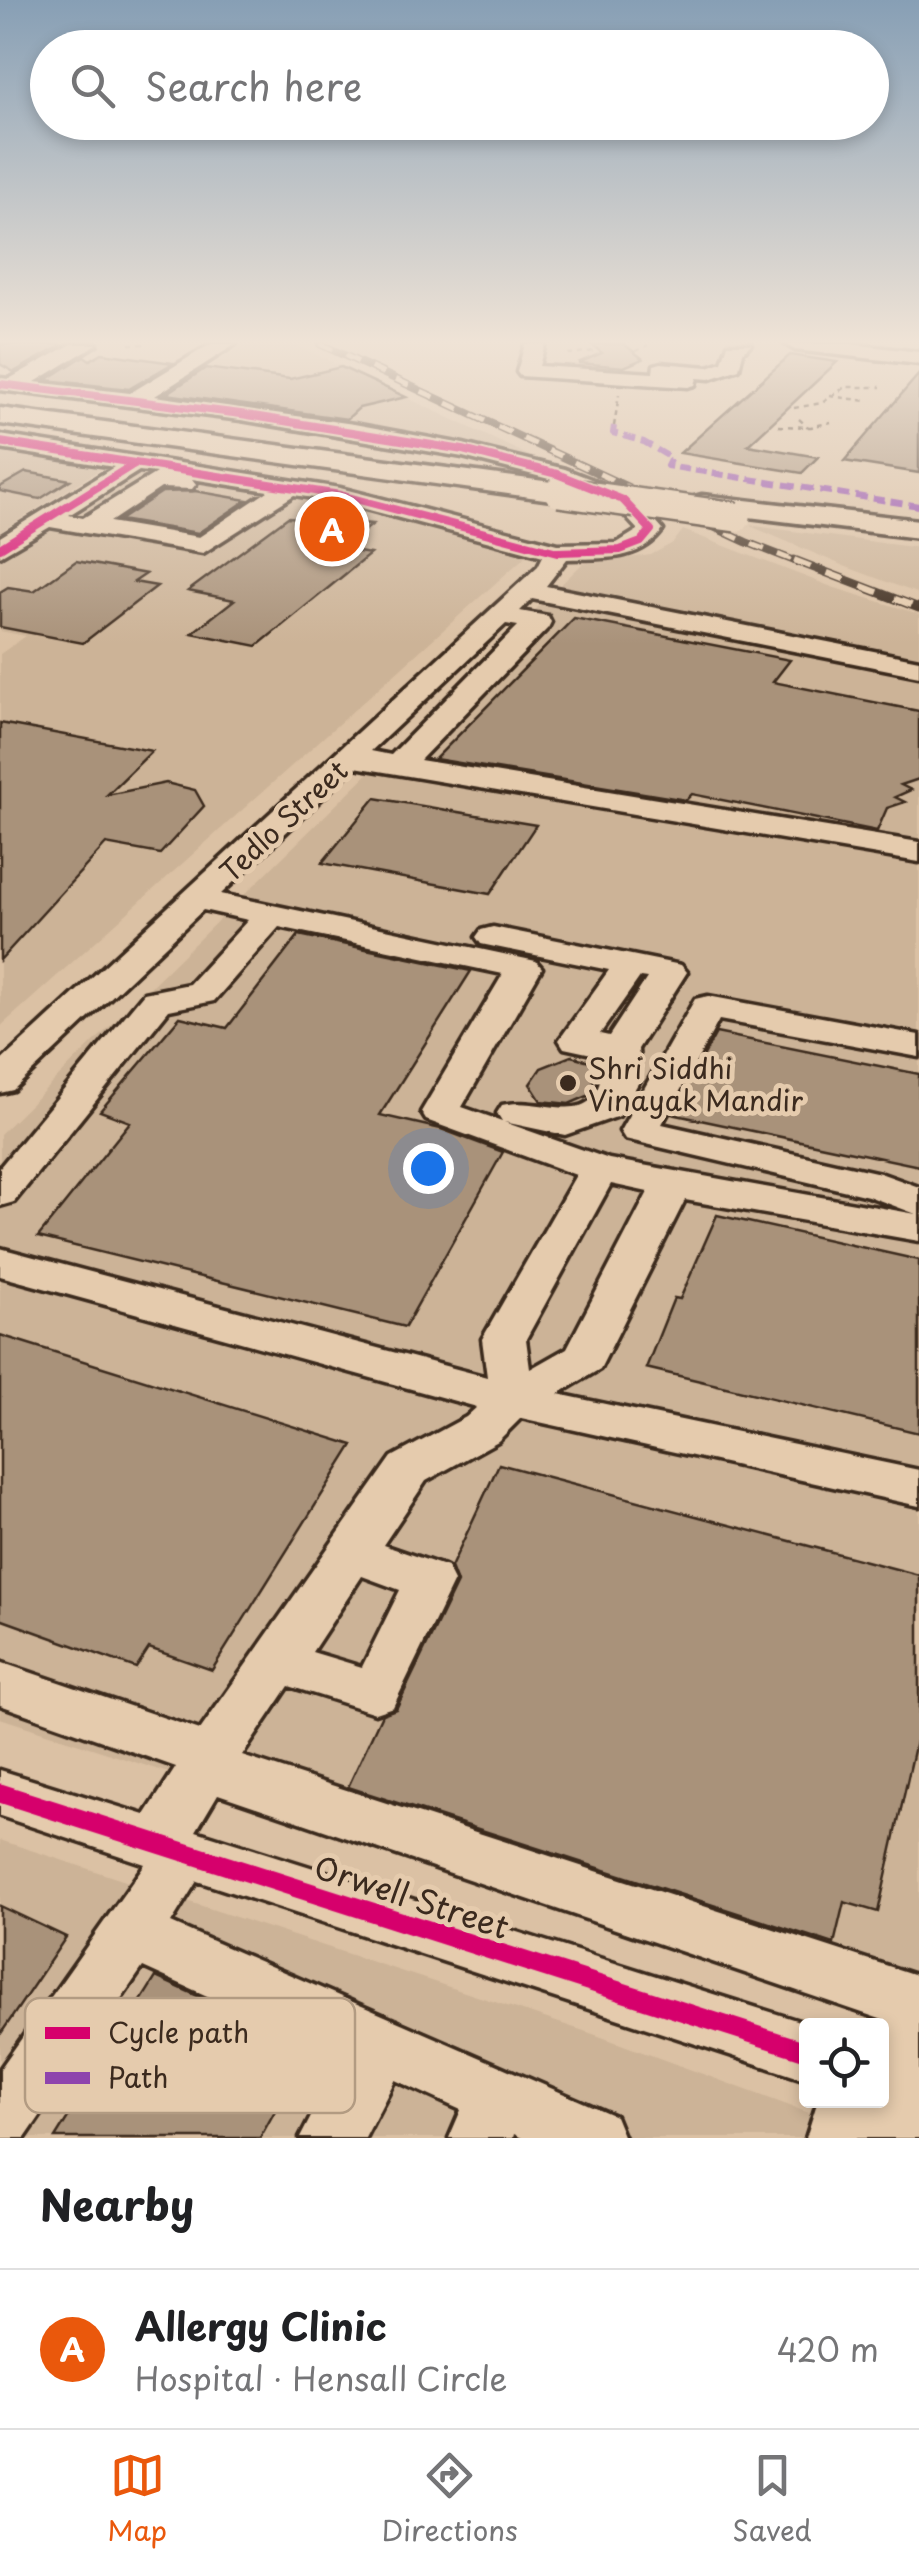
<!DOCTYPE html>
<html lang="en">
<head>
<meta charset="utf-8">
<style>
	:root { --surface:#fff; --page:#f2f2f2; --text:#202124; --muted:#757577; --line:#e0e0e0; --accent:#ea580c }
	body { margin:0; font-family:"Playpen Sans",sans-serif; background:var(--page); color:var(--text) }
	.controls { position:absolute; right:30px; bottom:30px; display:grid; overflow:hidden; border-radius:10px; box-shadow:0 5px 15px #0003 }
	.controls button { width:90px; height:90px; display:grid; place-items:center; padding:0; border:0; border-bottom:2px solid var(--line); background:var(--surface); color:var(--text); font:50px sans-serif }
	.you { position:absolute; left:428px; top:1168px; width:35px; height:35px; margin:-25px; border:8px solid #fff; border-radius:50%; background:#1a73e8; box-shadow:0 0 0 15px #1a73e833 }
	.badge { display:grid; place-items:center; width:65px; height:65px; border-radius:50%; background:var(--accent); color:#fff; font-size:32px; font-weight:700 }
	.pin { position:absolute; translate:-50% -50%; border:5px solid #fff; box-shadow:0 2px 10px #0006 }
	.list { margin:0; padding:0; list-style:none }
	h2 { display:flex; justify-content:space-between; align-items:center; height:130px; margin:0; padding:0 40px; font-size:42px }
	h2 small { font-size:32px; font-weight:400; color:var(--muted) }
	.list li { display:grid; grid-template-columns:65px 1fr auto; gap:30px; align-items:center; box-sizing:border-box; height:160px; padding:0 40px; border-top:2px solid var(--line) }
	.list b { display:block; font-size:38px; white-space:nowrap }
	.list p { margin:0; font-size:32px; white-space:nowrap; color:var(--muted) }
	.list em { font-size:32px; font-style:normal; color:var(--muted) }
	.icon { flex:none; width:55px; height:55px; fill:none; stroke:currentColor; stroke-width:2; stroke-linecap:round; stroke-linejoin:round }
	.map { position:relative; flex:none; width:919px; height:2138px; overflow:hidden }
	.search { position:absolute; background:var(--surface); box-shadow:0 5px 15px #0003; left:30px; right:30px; top:30px; height:110px; display:flex; align-items:center; gap:25px; box-sizing:border-box; padding:0 35px; border-radius:55px; color:var(--muted); font-size:38px }
	.sheet { height:290px; background:var(--surface) }
	nav { display:flex; justify-content:space-around; align-items:center; box-sizing:border-box; height:140px; border-top:2px solid var(--line); background:var(--surface); font-size:28px; color:var(--muted) }
	nav a { display:grid; justify-items:center; gap:5px }
	nav .on { color:var(--accent) }
	.map>svg:first-child { display:block }
	.built { fill:#ccb397 }
	.building { fill:#a9927a; stroke:#3b2a1e; stroke-width:2.5 }
	.lines { fill:none; stroke-linecap:round; stroke-linejoin:round }
	.minor-casing { stroke:#3b2a1e; stroke-width:7 }
	.major-casing { stroke:#3b2a1e; stroke-width:7 }
	.path { stroke:#3b2a1e; stroke-width:2.5; stroke-dasharray:5 5; stroke-linecap:butt }
	.minor { fill:#e5cbad; fill-rule:evenodd }
	.major { fill:#e5cbad; fill-rule:evenodd }
	.rail-far1-casing { stroke:#3b2a1e; stroke-width:8 }
	.rail-casing { stroke:#3b2a1e; stroke-width:9 }
	.rail-far1 { stroke:#e5cbad; stroke-width:5; stroke-dasharray:14; stroke-linecap:butt }
	.rail { stroke:#e5cbad; stroke-width:6; stroke-dasharray:18; stroke-linecap:butt }
	.major-bridge-casing { stroke:#3b2a1e; stroke-width:34; stroke-linecap:butt }
	.major-bridge { stroke:#e5cbad; stroke-width:29 }
	.quiet { stroke:#8e44ad; stroke-width:6; stroke-dasharray:12 6; stroke-linecap:butt }
	.cycleway-far1-casing { stroke:#e5cbad; stroke-width:11 }
	.cycleway-casing { stroke:#e5cbad; stroke-width:25 }
	.cycleway-far1 { stroke:#d6006c; stroke-width:8 }
	.cycleway { stroke:#d6006c; stroke-width:19 }
	.poi-dot { fill:#3b2a1e; stroke:#e5cbad; stroke-width:4 }
	.labels { text-anchor:middle; dominant-baseline:central; stroke-width:10; stroke-linejoin:round; paint-order:stroke }
	.street-label { font-size:28px; fill:#3b2a1e; stroke:#e5cbad }
	.poi-label { font-size:28px; fill:#3b2a1e; stroke:#e5cbad; text-anchor:start }
	.near-street-label { font-size:32px; fill:#3b2a1e; stroke:#e5cbad }
	.key { fill:#e5cbad; stroke:#b29b82; stroke-width:2.5 }
	.key-label { font-size:28px; fill:#3b2a1e }
</style>
</head>
<body>
<div class="map">
<svg width="919" height="2138" viewBox="0 0 919 2138">
	<rect width="100%" height="100%" fill="#dbc1a4"/>
	<filter id="ink" filterUnits="userSpaceOnUse"><feTurbulence type="fractalNoise" baseFrequency=".01" numOctaves="2"/><feDisplacementMap in="SourceGraphic" scale="20" xChannelSelector="R" yChannelSelector="G"/><feConvolveMatrix kernelMatrix="1 2 1 2 8 2 1 2 1" color-interpolation-filters="sRGB"/></filter>
	<g filter="url(#ink)">
		<g class="built">
			<polygon points="246,344 294,344 538,460 424,437 157,398"/>
			<polygon points="0,449 101,466 104,467 0,532"/>
			<polygon points="141,471 302,499 476,536 527,555 0,1027 0,654 26,636 0,631 0,558"/>
			<polygon points="748,525 919,548 919,594 844,566"/>
			<polygon points="683,530 832,587 919,614 919,2018 0,1718 0,1134 582,564 651,555 673,543"/>
			<polygon points="0,1840 596,2035 877,2138 0,2138"/>
		</g>
		<g class="building">
			<polygon points="0,344 61,344 62,345 14,372 0,364"/>
			<polygon points="591,344 624,344 643,359 624,367 578,363 602,353"/>
			<polygon points="102,353 173,363 129,389 46,380 84,356 90,360"/>
			<polygon points="790,355 837,362 748,445 818,457 802,473 680,453"/>
			<polygon points="341,367 406,397 359,408 347,419 166,394 206,368 290,379"/>
			<polygon points="919,374 919,473 844,461"/>
			<polygon points="26,472 70,480 40,499 0,491 0,487"/>
			<polygon points="195,491 247,500 198,533 120,520 162,492"/>
			<polygon points="288,517 373,524 342,549 370,554 257,646 192,633 234,600 188,591"/>
			<polygon points="76,561 146,574 134,582 157,586 83,643 0,627 0,592 8,587 34,591"/>
			<polygon points="574,618 790,660 773,682 919,711 919,779 901,785 911,790 895,797 905,802 887,808 877,831 692,794 686,800 435,759"/>
			<polygon points="0,723 152,751 107,795 166,783 195,790 204,806 160,854 106,844 0,960"/>
			<polygon points="375,798 536,825 490,894 322,863"/>
			<polygon points="299,935 471,971 380,1115 441,1129 503,1152 405,1327 38,1237 130,1122 100,1111 180,1017 227,1028"/>
			<polygon points="716,1033 919,1074 919,1166 672,1114"/>
			<polygon points="571,1056 597,1063 590,1095 569,1104 541,1101 530,1084 541,1068"/>
			<polygon points="717,1215 919,1260 919,1433 646,1368 674,1298 680,1299"/>
			<polygon points="0,1335 353,1445 212,1670 149,1648 136,1668 0,1619"/>
			<polygon points="499,1464 919,1575 919,1728 878,1912 844,1902 834,1944 348,1787 382,1714 396,1709 457,1583 451,1567"/>
			<polygon points="0,1906 66,1937 0,2035"/>
			<polygon points="156,1977 310,2047 260,2138 55,2138"/>
		</g>
		<g class="lines">
			<g class="minor-casing">
				<g id="minor">
					<path d="M72,344H97L35,382L130,393L211,344H236L155,396L354,424L463,444L565,469L632,495L663,530C640,562 603,558 567,559L546,586L919,660V676L532,599L520,611L548,616L551,622L548,628L420,760L919,842V862L355,767L221,894L536,961L542,968L462,1107L502,1121L497,1113L502,1105C545,1094 605,1139 601,1056L564,1048L559,1040L609,970L481,944L476,937L481,930L493,927L681,965L687,972L638,1049L640,1080L619,1116L565,1135L504,1122L609,1159L916,1214L868,1196L625,1139L620,1131L695,999L708,996L919,1035V1057L719,1020L662,1124L880,1173L919,1187V1241L685,1200L600,1369L558,1394L919,1470V1506L521,1418L498,1441L426,1481L383,1545L447,1567L454,1581L393,1707L375,1713L289,1686L242,1756L919,1976V2138H806L818,2100H882V2054L889,2022L218,1794L196,1831L815,2026H806V2080L197,1881L171,1923L615,2116L624,2138H522L514,2134L513,2138H449L461,2110L395,2080L365,2138H300L342,2057L143,1967L25,2138H0V2069L145,1864L0,1816V1770L145,1815L176,1767L0,1705V1662L200,1730L392,1457L466,1417L477,1407L0,1276V1248L487,1377L482,1339L576,1175L426,1120L421,1112L503,974L279,927L214,1001L169,1010L14,1202L0,1206V1167L144,993L189,984L248,920L203,910L13,1090L0,1093V1062L538,566L543,556L339,502L294,495L203,553L50,527L0,556V537L114,467L0,449V435L340,488L558,544L617,543L638,530L615,505L549,479L463,457L241,420L0,390V378L9,379ZM139,471L156,473L83,518L69,515ZM192,479L268,491L199,537L110,522L161,488L192,489L196,484ZM506,624L518,626L391,755L371,751ZM640,977L647,978L609,1036L600,1034ZM611,1184L648,1192L567,1348L530,1369L526,1339ZM362,1576L400,1590L362,1667L312,1652Z"/>
					<polygon points="525,344 545,344 539,366 653,373 654,365 661,363 708,367 722,362 728,344 751,344 743,352 739,369 710,379 697,378 695,385 688,387 520,376 517,372"/>
					<polygon points="785,344 851,344 919,352 919,364 795,350"/>
				</g>
			</g>
			<g class="major-casing">
				<g id="major">
					<polygon points="0,408 559,483 570,486 574,492 570,498 559,501 0,424"/>
					<polygon points="702,495 919,520 919,538 691,510 687,504 691,498"/>
				</g>
			</g>
			<g class="path">
				<polyline points="129,344 148,344"/>
				<polyline points="636,351 648,345"/>
				<polyline points="568,354 595,351"/>
				<polyline points="830,396 867,401"/>
				<polyline points="794,408 822,403 845,387 881,387"/>
				<polyline points="799,419 808,427"/>
				<polyline points="614,426 619,395"/>
				<polyline points="778,426 811,427 831,422"/>
			</g>
			<use href="#minor" class="minor"/>
			<use href="#major" class="major"/>
			<g class="rail-far1-casing">
				<polyline id="rail-far1" points="320,344 746,542 800,563"/>
			</g>
			<g class="rail-casing">
				<polyline id="rail" points="794,560 919,608"/>
			</g>
			<use href="#rail-far1" class="rail-far1"/>
			<use href="#rail" class="rail"/>
			<g class="major-bridge-casing">
				<polyline id="major-bridge" points="559,492 736,517"/>
			</g>
			<use href="#major-bridge" class="major-bridge"/>
			<polyline class="quiet" points="614,426 613,433 644,442 671,458 667,466 919,506"/>
			<g class="cycleway-far1-casing">
				<g id="cycleway-far1">
					<polyline points="0,384 241,414 463,450 557,474 623,500 651,530 641,542 620,550 558,552 340,495 0,442"/>
					<polyline points="0,548 134,464"/>
				</g>
			</g>
			<g class="cycleway-casing">
				<polyline id="cycleway" points="0,1793 806,2051"/>
			</g>
			<use href="#cycleway-far1" class="cycleway-far1"/>
			<use href="#cycleway" class="cycleway"/>
		</g>
	</g>
	<linearGradient id="sky" x2="0" y2="1"><stop stop-color="#879fb5"/><stop offset="0.53" stop-color="#efe3d6"/><stop offset="1" stop-color="#efe3d6" stop-opacity="0"/></linearGradient>
	<rect width="919" height="644" fill="url(#sky)"/>
	<circle class="poi-dot" cx="568" cy="1083" r="10"/>
	<g class="labels">
		<g class="street-label">
			<text transform="translate(283 820) rotate(-43)">Tedlo Street</text>
		</g>
		<g class="poi-label">
			<text x="588" y="1067">Shri Siddhi<tspan x="588" dy="32">Vinayak Mandir</tspan></text>
		</g>
		<g class="near-street-label">
			<text transform="translate(412 1896) rotate(18)">Orwell Street</text>
		</g>
	</g>
	<rect x="25" y="1998" width="330" height="115" rx="15" class="key"/>
	<rect x="45" y="2027" width="45" height="12" fill="#d6006c"/>
	<rect x="45" y="2072" width="45" height="12" fill="#8e44ad"/>
	<g class="key-label">
		<text x="108" y="2043">Cycle path</text>
		<text x="108" y="2088">Path</text>
	</g>
</svg>
<div class="controls">
<button><svg class="icon" aria-label="locate" viewBox="0 0 24 24"><circle cx="12" cy="12" r="6"/><path d="M12 2v4M12 18v4M2 12h4M18 12h4"/></svg></button>
</div>
<div class="you"></div>
<div class="pin badge" style="left:332px;top:529px">A</div>
<div class="search"><svg class="icon" aria-label="search" viewBox="0 0 24 24"><circle cx="10" cy="10" r="6"/><path d="M15 15l6 6"/></svg>Search here</div>
</div>
<section class="sheet">
<h2>Nearby<small></small></h2>
<ul class="list">
<li><span class="badge">A</span><div><b>Allergy Clinic</b><p>Hospital · Hensall Circle</p></div><em>420 m</em></li>
</ul>
</section>
<nav>
<a class="on"><svg class="icon" aria-label="map" viewBox="0 0 24 24"><path d="M3 6l6-2 6 2 6-2v14l-6 2-6-2-6 2zM9 4v14M15 6v14"/></svg>Map</a>
<a><svg class="icon" aria-label="directions" viewBox="0 0 24 24"><path d="M12 3l9 9-9 9-9-9zM9 14v-3h6M13 9l2 2-2 2"/></svg>Directions</a>
<a><svg class="icon" aria-label="saved" viewBox="0 0 24 24"><path d="M7 4h10v16l-5-4-5 4z"/></svg>Saved</a>
</nav>
</body>
</html>
